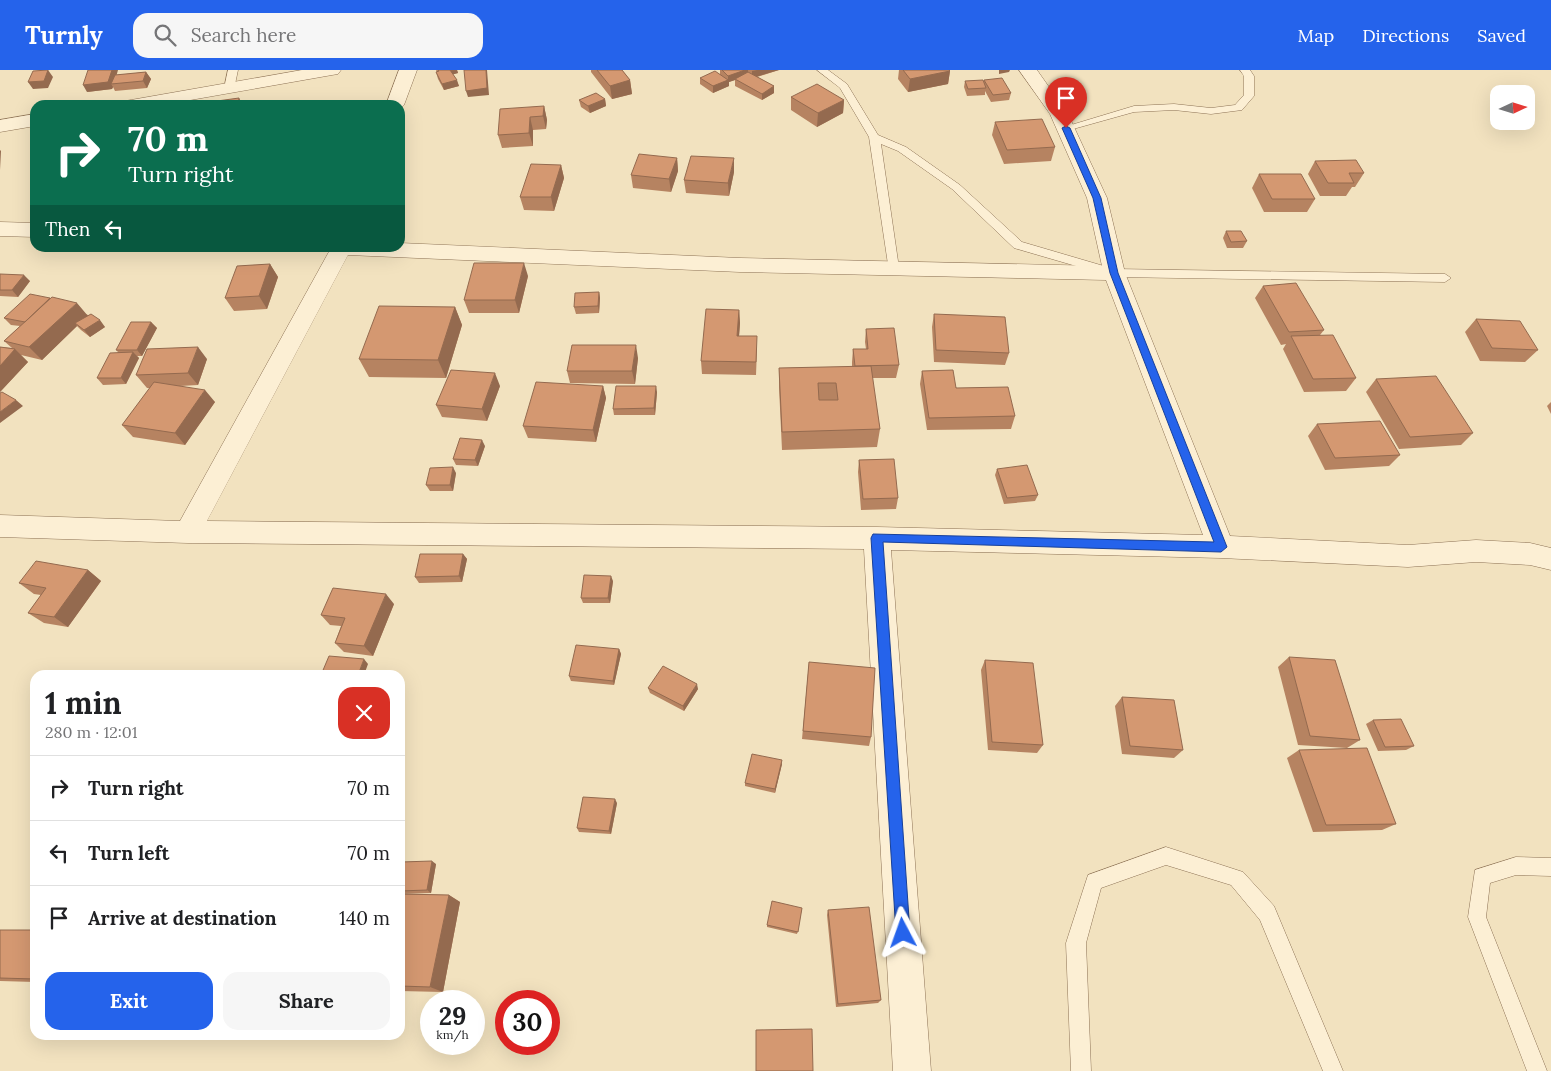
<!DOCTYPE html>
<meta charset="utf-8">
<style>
:root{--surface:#fff;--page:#f6f6f6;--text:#202124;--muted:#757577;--line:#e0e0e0;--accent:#2563eb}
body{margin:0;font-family:Lora,serif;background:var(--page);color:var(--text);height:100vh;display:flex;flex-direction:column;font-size:19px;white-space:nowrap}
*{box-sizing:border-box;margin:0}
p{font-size:16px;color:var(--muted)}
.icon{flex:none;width:28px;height:28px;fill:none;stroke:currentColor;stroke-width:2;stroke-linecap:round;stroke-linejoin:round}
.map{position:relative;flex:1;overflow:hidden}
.side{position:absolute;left:30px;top:600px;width:375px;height:370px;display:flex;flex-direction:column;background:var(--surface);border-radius:15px;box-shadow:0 5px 20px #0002}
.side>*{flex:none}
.banner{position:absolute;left:30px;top:30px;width:375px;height:152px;border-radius:15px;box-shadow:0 5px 20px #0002;background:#0b6e4f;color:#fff;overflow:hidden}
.needle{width:32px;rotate:86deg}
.tools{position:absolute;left:1490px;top:15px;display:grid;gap:10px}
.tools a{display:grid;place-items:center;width:45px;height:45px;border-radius:10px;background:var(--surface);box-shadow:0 5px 20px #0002;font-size:25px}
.speed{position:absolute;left:420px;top:920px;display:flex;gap:10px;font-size:25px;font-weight:700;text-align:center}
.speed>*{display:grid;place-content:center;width:65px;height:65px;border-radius:50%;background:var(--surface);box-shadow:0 5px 20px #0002;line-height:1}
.speed small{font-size:12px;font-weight:400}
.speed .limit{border:8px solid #d22;background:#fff;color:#111}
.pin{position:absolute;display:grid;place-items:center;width:42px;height:42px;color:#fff;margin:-51px -21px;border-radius:50% 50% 50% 0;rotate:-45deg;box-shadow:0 0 5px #0007}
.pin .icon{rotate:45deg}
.me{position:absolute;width:55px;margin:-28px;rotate:356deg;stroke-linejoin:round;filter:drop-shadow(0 0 4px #0008)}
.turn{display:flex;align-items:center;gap:18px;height:105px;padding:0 15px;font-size:22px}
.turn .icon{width:65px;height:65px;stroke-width:2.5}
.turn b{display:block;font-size:35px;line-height:42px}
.then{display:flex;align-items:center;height:48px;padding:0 15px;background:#0003;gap:10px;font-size:19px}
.round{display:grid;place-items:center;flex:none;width:52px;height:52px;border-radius:15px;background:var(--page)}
.headline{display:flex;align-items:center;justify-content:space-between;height:85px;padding:0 15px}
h1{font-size:30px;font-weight:700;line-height:38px}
.cta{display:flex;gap:10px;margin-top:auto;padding:10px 15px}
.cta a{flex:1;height:58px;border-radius:15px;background:var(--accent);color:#fff;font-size:20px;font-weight:700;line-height:58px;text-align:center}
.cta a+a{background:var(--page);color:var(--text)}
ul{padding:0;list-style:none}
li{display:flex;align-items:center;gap:15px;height:65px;padding:0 15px;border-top:1px solid var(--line)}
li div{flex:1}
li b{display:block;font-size:19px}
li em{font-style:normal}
header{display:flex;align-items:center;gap:30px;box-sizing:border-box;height:70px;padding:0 25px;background:var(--accent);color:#fff}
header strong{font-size:24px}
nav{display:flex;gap:28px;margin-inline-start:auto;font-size:18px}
.search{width:350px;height:45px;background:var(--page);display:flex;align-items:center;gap:12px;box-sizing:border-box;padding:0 18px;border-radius:15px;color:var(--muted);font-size:19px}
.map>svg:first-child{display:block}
</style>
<header>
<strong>Turnly</strong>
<div class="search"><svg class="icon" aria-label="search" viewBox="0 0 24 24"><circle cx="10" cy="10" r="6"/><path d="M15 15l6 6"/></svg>Search here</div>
<nav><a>Map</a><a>Directions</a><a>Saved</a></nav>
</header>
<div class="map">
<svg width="1551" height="1001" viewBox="0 0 1551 1001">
<rect width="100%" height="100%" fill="#f2e2bf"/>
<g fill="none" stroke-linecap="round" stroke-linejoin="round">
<g stroke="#8d7255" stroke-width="1">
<path id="service" d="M228,0H238L234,19L229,22L224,19Z
M817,0H828L847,14L878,65L906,77L960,115L1022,172L1114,199L1445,204L1451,208L1445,212L1114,207L1014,178L952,119L898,81L881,74L899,198L897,201H889L869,67L840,18Z
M1240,0H1250L1254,6V26L1242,40L1211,44L1174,40L1134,42L1066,61L1061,58L1134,36L1174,34L1211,38L1235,35L1244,25V6Z
M1166,777L1243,802L1274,836L1343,1001H1323L1260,850L1231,815L1166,795L1101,818L1086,873L1091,1001H1071L1066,873L1088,805Z
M1516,787L1551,788V806L1516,805L1490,813L1486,847L1547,1001H1527L1468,847L1475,800Z"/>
</g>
<g stroke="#8d7255" stroke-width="1">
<path id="minor" d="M302,0H341L338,4L332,5L162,35H122L125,31L131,30Z
M399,0H417L404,35L400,39V35H386Z
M1019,0H1037L1068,44L1107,128L1125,203L1230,466L1408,475L1476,470L1530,473L1551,478V500L1530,495L1476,492L1408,497L1221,488L891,480L931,1001H893L864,479L188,473L0,467V445L180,451L331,178H400V173L740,188L1102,196L1087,128L1050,44ZM348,185L740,202L1106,210L1203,465L877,457L207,451Z
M35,44V56L0,62V50Z
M0,152L35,153V167L0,166Z"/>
</g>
<use href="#service" fill="#fcefd4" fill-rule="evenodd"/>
<use href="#minor" fill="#fcefd4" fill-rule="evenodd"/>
</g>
<path fill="#b68361" d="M436,0H457L458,3L453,4L459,16L444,20L438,9L436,2H437Z
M591,0H622L630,10L632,24L612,29L591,2Z
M720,0H779L757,7L774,16V23L762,30L735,16V10L729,12V16L713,23L700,14V8L720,4Z
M899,0H949L950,1L948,14L908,22L898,9Z
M146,2L151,9L147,18L115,21L113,17L112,19L87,22L116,5Z
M984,10L1011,23L1009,30L991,32L985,21V25L967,26L964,17L965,11L984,12Z
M791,27L844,30L843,43L817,57L791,40Z
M605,29L606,36L590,43L581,37L579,30Z
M544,36L547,50L546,59L533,60V76L502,78L498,65Z
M995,52L1055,77L1051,91L1004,94L992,65Z
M677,88L678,101L671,122L633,118L631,105Z
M1315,91L1364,103L1355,117H1352L1346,126H1320L1308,104Z
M561,95L564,108L554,141L524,140L520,127Z
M734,102L729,126L686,123L684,110Z
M1259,104L1315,129L1307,142H1264L1252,118Z
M1226,161L1247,171L1243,178H1227L1223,168Z
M270,194L278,207L267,239L234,241L225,228Z
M0,204L30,211L18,227L0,226Z
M528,206L519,243H469L464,230Z
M1263,216L1324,260L1320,265L1356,308L1346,321L1304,322L1283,279L1286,274L1281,275L1255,228Z
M599,222L600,228L599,243L576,244L574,237Z
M50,228L88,245L105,257L90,267L81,260L77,256L42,290L21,285L28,292L0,322V277L12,278L4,271L20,256L11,255L4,248Z
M455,237L462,255L446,308L369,307L359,289Z
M739,240L740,253L739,266L757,279L756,305L702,304L701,291Z
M934,244L1009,283L1005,295L934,292L932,257Z
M1476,249L1538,280L1525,292L1480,291L1465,262Z
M151,252L157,258L142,286H137L139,288L126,314L103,315L97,308L118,282L116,280Z
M866,259L899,295L896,308H872L880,359L877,377L782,380L779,317V298L852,297V292L853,279H866L865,272Z
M638,288L635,314L570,313L567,301Z
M207,289L198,315L180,316L215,332L185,375L133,367L122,355L150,318H147L136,305Z
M922,301L1015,346L1011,359L927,360L920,314Z
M1376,309L1473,363L1461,375L1399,379L1366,322Z
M500,316L487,351L442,347L436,335Z
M603,316L606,328L596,372L528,368L523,356Z
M657,322L655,345H614L613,339Z
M1551,332V344L1547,336Z
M1317,354L1400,385L1389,396L1325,400L1308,366Z
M485,376L478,396L456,395L453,389Z
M859,390L898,428L896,439L861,440L858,402Z
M997,399L1038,425L1035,431L1004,434L995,405Z
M456,403L453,421H430L426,415Z
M463,484L467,489L462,512L419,513L415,507Z
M88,500L101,511L68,557L44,553L28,543L41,525L34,524L19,513Z
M613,511L610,533H583L581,528Z
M394,534L373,586L344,582L335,573L341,556L330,555L321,545Z
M619,579L621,584L614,615L571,611L569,606Z
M1289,587L1360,670L1347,678L1298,675L1278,597Z
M985,590L1043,675L1037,683L988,680L981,600Z
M809,592L871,667L869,676L802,669Z
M648,618L698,619L684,641L650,623Z
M1122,627L1183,680L1174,688L1122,684L1115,636Z
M1373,650L1414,676L1406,680L1378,681L1366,654Z
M1299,680L1396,754L1382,760L1313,762L1287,688Z
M782,694L775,723L745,716V713Z
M617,733L611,764L579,762L577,758Z
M436,794L431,823L400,824V797Z
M400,824L449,825L460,832L443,922L400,921Z
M802,838L797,864L767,857V855Z
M828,840L881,930L878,933L836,937L827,845Z
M0,860H35V912L0,911Z"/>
<path fill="#946a4f" d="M48,0L53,7L48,18L33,19L28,12Z
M112,0H118L114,14H111L113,17L112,19L87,22L83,15Z
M450,0H457L458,3L451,5Z
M486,0H487L489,25L468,27L466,21Z
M745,0H748V6L735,9V10L729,12V16L713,23V16L728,10V6Z
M757,0H779L752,8V1Z
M999,0H1010L1009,2L999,4Z
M950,1L948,14L908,22L910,9Z
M146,2L151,9L147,18L143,11Z
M457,10L459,16L444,20L442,14Z
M630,10L632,24L612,29L610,16Z
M774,16V23L762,30V24Z
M239,28L243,35H238Z
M605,29L606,36L590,43L588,36Z
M844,30L843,43L817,57L818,43Z
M544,36L547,50L546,59L543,46Z
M530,47L533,60V76L529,63Z
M0,80L1,81L0,100Z
M677,88L678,101L671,122L669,109Z
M734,88V102L729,126L728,113Z
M561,95L564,108L554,141L551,127Z
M524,193L528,206L519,243L515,230Z
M270,194L278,207L267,239L259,226Z
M24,205L30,211L18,227L12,220Z
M599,222L600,228L599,243L598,236Z
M77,233L88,246L75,253L77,256L42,290L29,277Z
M455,237L462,255L446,308L438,290Z
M739,240L740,253L738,279L737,266Z
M100,250L105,257L90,267L84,260Z
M151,252L157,258L142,286L137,280Z
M636,275L638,288L635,314L632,301Z
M198,277L207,289L198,315L188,303Z
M15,279L28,292L0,322V296Z
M133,282L139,288L126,314L121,308Z
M495,303L500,316L487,351L482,339Z
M603,316L606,328L596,372L593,360Z
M656,316L657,322L655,345L654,338Z
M205,320L215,332L185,375L175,363Z
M16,330L23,336L0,353V342Z
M482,370L485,376L478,396L475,390Z
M453,397L456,403L453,421L450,415Z
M463,484L467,489L462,512L459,506Z
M88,500L101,511L68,557L54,547Z
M611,506L613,511L610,533L608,528Z
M386,524L394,534L373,586L364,576Z
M619,579L621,584L614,615L613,611Z
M364,589L368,594L364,605H358Z
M697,614L698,619L684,641L683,636Z
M782,690V694L775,723V719Z
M615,729L617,733L611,764L609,761Z
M432,791L436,794L431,823L427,820Z
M449,825L460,832L443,922L430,917Z"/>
<path fill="#d49871" stroke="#946a4f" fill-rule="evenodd" d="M48,0L44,11L28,12L33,1Z
M88,0H112L108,12L83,15Z
M438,0H450L457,10L442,14L436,2L439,1Z
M464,0H486L487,18L466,21Z
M597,0H622L630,10L610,16Z
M722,0H745L728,6Z
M903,0H949L950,1L910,9Z
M715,1L728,10L713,16L700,8Z
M146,2L143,11L111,14L115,5Z
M748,2L774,16L762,24L735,9Z
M1002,8L1011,23L993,25L984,10Z
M983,10L986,18L968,19L965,11Z
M817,14L844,30L818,43L791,27Z
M596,23L605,29L588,36L579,30Z
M239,28L238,35H188Z
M544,36L543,46L530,47L529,63L498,65L500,39Z
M1042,49L1055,77L1007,80L995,52Z
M639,84L677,88L669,109L631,105Z
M691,86L734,88L728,113L684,110Z
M1356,90L1364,103H1349L1354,113H1328L1315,91Z
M531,94L561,95L551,127H520Z
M1259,104H1301L1315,129H1272Z
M1226,161H1241L1247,171L1231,172Z
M474,193H524L515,230H464Z
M270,194L259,226L225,228L237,196Z
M0,204L24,205L12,220H0Z
M1296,213L1324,260L1289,262L1263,216Z
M599,222L598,236L574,237L575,223Z
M30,224L50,228L25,252L4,248Z
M52,227L77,233L29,277L4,271Z
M379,236L455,237L438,290L359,289Z
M706,239L739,240L737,266H757L756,292L701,291Z
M91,244L100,250L84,260L75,253Z
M934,244L1005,247L1009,283L936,280Z
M1476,249L1520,251L1538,280L1492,278Z
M131,252H151L137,280H116Z
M894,258L899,295L855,296L853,279H868L866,259Z
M1333,265L1356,308L1313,309L1291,266Z
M572,275H636L632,301H567Z
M0,277L15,279L0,296Z
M198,277L188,303L136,305L147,279Z
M133,282L121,308H97L110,283Z
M871,296L880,359L782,362L779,298ZM818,313H836L838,330H819Z
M451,300L495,303L482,339L436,335Z
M953,300L956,318L1008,317L1015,346L929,348L922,301Z
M1436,306L1473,363L1410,367L1376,309Z
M154,312L205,320L175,363L122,355Z
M536,312L603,316L593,360L523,356Z
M616,316H656L654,338L613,339Z
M2,322L16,330L0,342V323Z
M1380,351L1400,385L1335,388L1317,354Z
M460,368L482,370L475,390L453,389Z
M894,389L898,428L863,429L859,390Z
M1027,395L1038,425L1007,428L997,399Z
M453,397L450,415H426L430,398Z
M420,484H463L459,506L415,507Z
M36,491L88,500L54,547L28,543L46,518L19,513Z
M584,505L611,506L608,528H581Z
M333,518L386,524L364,576L335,573L345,548L321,545Z
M576,575L619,579L613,611L569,606Z
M329,586L364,589L358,605H321Z
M1289,587L1335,590L1360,670L1310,666Z
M985,590L1033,593L1043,675L992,672Z
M809,592L875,598L871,667L803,661Z
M663,596L697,614L683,636L648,618Z
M1122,627L1174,630L1183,680L1130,676Z
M1401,649L1414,676L1385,677L1373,650Z
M1367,678L1396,754L1326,755L1299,680Z
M752,684L782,690L775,719L745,713Z
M583,727L615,729L609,761L577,758Z
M432,791L427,820L400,821V797L401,792Z
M400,824L449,825L430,917L400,916Z
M772,831L802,838L798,862L767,855Z
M869,837L881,930L838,934L828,840Z
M0,860H35V909L0,908Z
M812,959L813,1001H756V960Z"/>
<path fill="#2563eb" stroke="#184099" d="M1066,56L1070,58L1101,128L1118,203L1227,477L1221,482L883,472L910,863L908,868L903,870L898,868L896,863L871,468L873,464L1214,472L1110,203L1093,128L1062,58Z"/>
</svg>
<div class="tools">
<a><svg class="needle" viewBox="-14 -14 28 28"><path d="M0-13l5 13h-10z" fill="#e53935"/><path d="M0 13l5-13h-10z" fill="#757577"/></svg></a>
</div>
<div class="speed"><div>29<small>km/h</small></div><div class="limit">30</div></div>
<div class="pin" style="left:1066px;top:58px;background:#d93025"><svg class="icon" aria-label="arrive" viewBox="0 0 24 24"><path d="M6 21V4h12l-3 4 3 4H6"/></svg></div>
<svg class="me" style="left:903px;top:863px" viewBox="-20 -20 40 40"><path d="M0-17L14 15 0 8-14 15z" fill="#2563eb" stroke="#fff" stroke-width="4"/></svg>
<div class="banner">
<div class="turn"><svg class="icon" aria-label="right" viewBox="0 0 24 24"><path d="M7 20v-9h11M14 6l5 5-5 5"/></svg><div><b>70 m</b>Turn right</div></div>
<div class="then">Then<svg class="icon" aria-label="left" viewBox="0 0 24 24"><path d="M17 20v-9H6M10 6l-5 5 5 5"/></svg></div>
</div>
<section class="side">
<div class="headline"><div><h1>1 min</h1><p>280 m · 12:01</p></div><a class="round" style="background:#d93025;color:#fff"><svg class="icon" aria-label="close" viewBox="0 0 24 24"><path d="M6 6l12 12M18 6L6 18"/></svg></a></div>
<ul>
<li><svg class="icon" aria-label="right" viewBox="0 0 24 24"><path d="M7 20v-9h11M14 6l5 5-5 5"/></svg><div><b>Turn right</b></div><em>70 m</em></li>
<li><svg class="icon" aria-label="left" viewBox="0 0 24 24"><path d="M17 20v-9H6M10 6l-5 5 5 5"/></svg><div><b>Turn left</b></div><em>70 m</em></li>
<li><svg class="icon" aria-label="arrive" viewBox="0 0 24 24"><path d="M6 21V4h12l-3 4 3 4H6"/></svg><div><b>Arrive at destination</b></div><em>140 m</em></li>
</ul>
<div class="cta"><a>Exit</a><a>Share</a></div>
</section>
</div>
